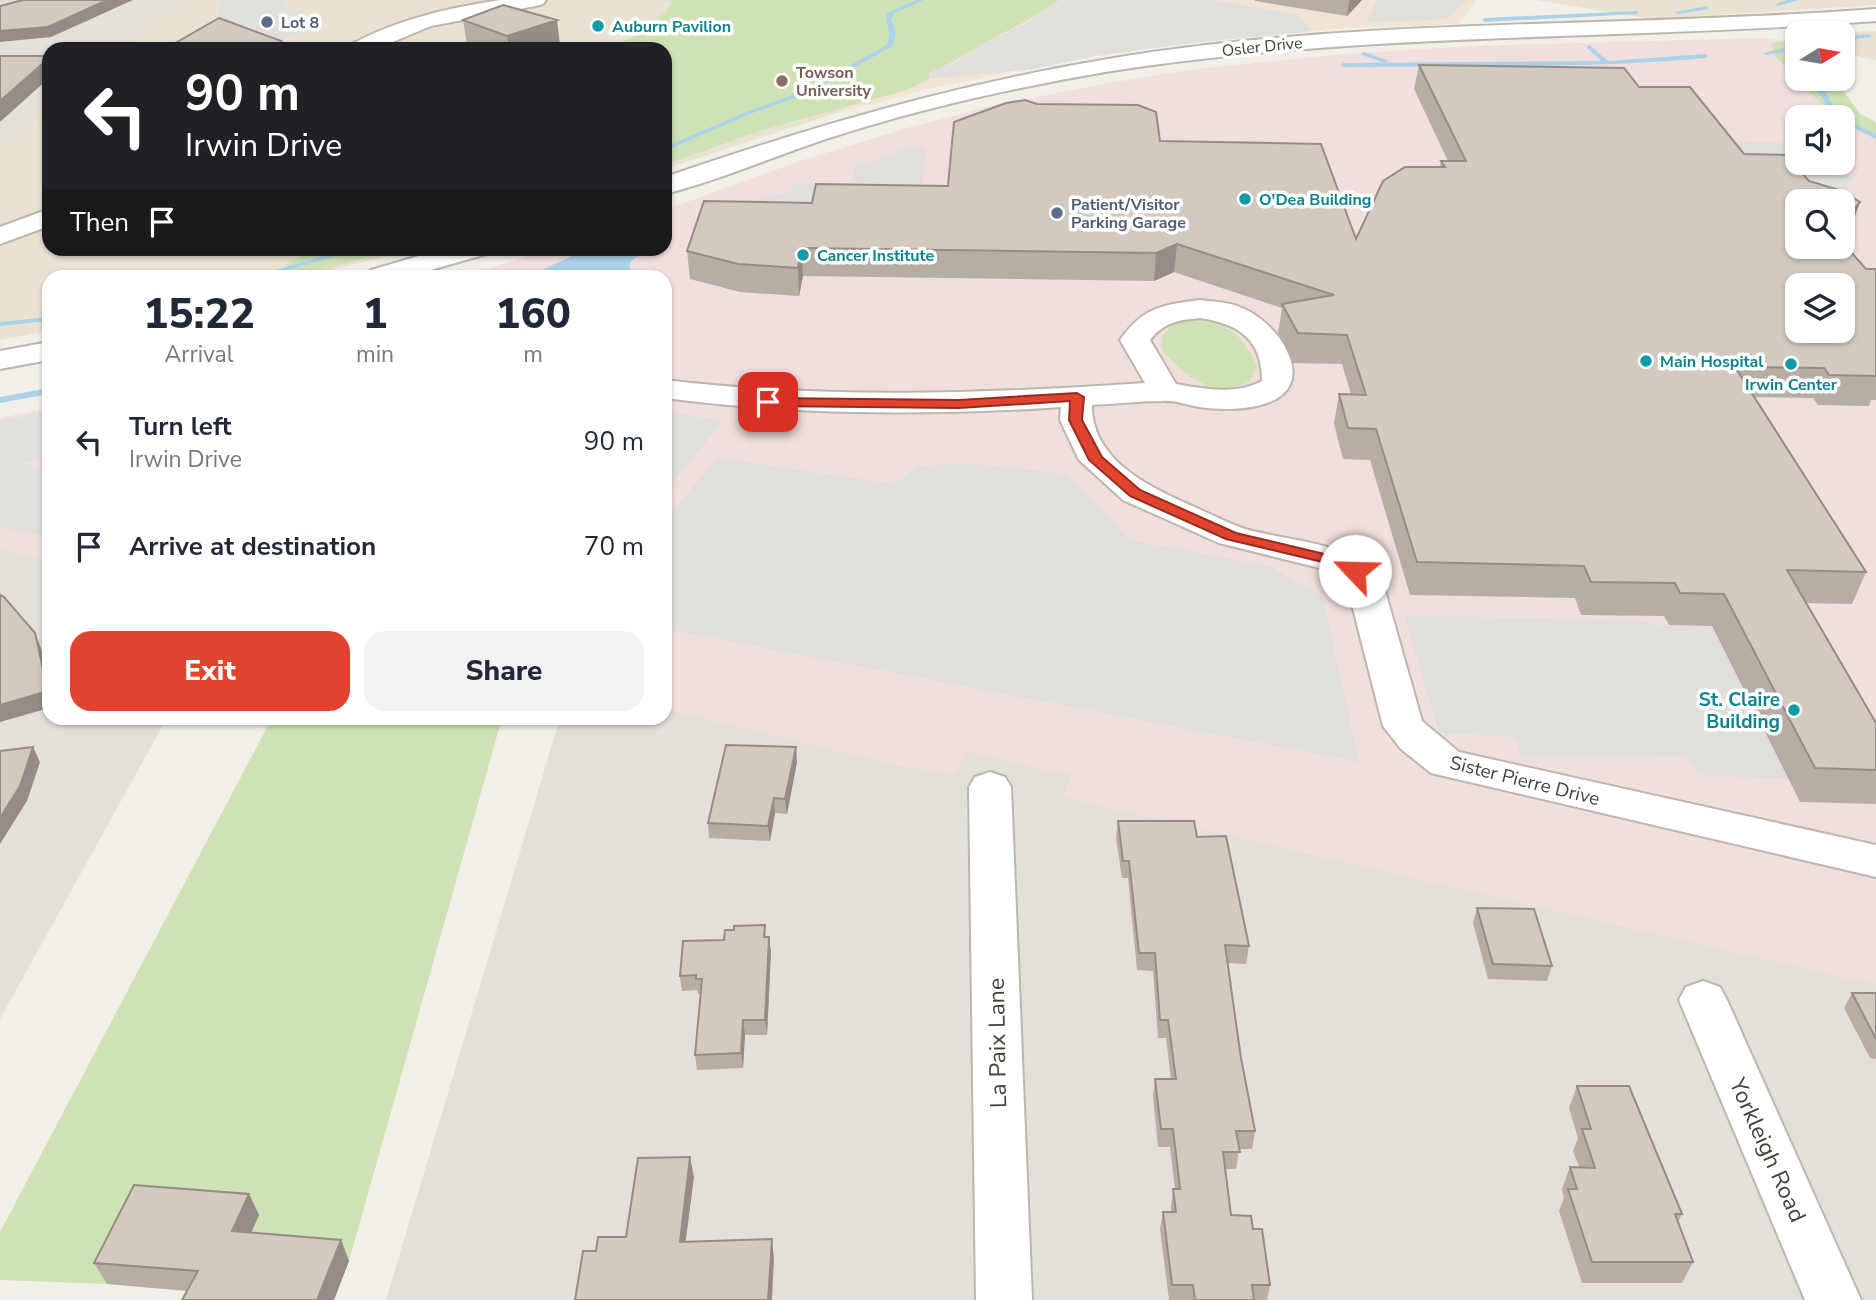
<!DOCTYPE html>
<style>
:root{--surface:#fff;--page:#f2f2f3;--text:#1f2937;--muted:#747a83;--accent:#e2432f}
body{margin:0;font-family:"Nunito Sans",sans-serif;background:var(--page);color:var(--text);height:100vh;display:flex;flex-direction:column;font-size:26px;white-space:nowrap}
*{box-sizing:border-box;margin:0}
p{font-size:23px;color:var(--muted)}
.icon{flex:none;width:38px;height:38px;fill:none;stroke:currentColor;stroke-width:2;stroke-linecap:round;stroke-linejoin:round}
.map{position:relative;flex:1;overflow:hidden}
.sheet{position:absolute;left:42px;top:270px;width:630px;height:455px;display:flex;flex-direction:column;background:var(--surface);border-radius:21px;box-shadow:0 2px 5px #0004}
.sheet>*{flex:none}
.guide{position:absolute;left:42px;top:42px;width:630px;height:214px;border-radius:21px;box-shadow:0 2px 5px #0004;background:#202124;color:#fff;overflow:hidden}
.needle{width:46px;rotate:79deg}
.fabs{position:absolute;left:1785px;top:21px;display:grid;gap:14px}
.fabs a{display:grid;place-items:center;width:70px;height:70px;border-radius:14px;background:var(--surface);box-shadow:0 2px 5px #0004;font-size:35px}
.pin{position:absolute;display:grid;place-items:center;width:60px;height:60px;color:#fff;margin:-30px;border-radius:14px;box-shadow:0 4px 10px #0006}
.me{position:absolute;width:77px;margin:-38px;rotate:294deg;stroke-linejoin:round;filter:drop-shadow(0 0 5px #0008)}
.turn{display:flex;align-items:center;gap:24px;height:147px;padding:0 28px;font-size:32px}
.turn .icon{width:91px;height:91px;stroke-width:2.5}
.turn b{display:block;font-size:49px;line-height:60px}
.then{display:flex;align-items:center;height:66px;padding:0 28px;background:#0003;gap:14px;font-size:26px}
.eta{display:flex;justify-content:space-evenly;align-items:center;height:119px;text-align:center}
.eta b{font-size:42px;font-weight:800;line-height:49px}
.primary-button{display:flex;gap:14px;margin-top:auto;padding:14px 28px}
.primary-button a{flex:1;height:80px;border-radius:21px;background:var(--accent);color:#fff;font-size:28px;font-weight:800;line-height:80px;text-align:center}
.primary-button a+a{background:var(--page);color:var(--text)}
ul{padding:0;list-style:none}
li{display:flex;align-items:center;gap:21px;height:105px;padding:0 28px}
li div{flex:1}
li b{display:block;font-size:26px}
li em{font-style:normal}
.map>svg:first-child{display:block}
</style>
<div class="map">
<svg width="1876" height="1300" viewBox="0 0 1876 1300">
<rect width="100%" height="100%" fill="#f2eee8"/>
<path fill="#e5e0d7" d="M0,0H191L131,49H49V113L0,151Z
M0,548L49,560V718H167L0,1019Z
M665,708L883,762L953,775L967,751L1072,775L1064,797L1876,984V1300H386L560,718H665Z"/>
<path fill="#f1e4d5" d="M1054,0H1477L1458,24L1331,29L1155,47L1042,65L927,89L811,120Z"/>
<path fill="#e9e2d3" d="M184,0H1053L1019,24L833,114L665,169V49H123Z
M1537,0H1876V5L1650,19Z
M1876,31V60L1843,53V33H1836Z
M49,108V248L415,249L308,276H49V331L0,340V148Z"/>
<path fill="#f1dfdd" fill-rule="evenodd" d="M1764,38L1783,41L1797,58V79L1876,131V984L1064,797L1072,775L967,751L953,775L883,762L665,708V276H464L551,249L665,248V210L797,162L907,128L992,106L1103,84L1195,69L1344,54L1473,46ZM1797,117H1843V163H1797ZM1797,201H1843V247H1797ZM1797,285H1843V331H1797Z
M49,408V560L0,548V418Z"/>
<path fill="#cfe2b5" d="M664,0H1060C1033,19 1006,31 978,47C961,57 947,66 929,73V79L907,90L759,131L665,165V49H597C606,46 617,46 625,41C640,34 666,17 672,1Z
M1797,40V79H1835L1860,114L1876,122V139L1843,123V117H1834L1775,56L1771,43Z
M312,249V248L397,249L317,271L294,273L286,265Z
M1205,318C1237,332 1241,334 1257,366L1249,382C1212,399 1184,377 1161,348L1163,335L1178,319Z
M272,718H502L349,1261L107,1284L0,1280V1232Z"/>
<path fill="#e1dfdc" d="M219,0H283L285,5L320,27L273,44L234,30L218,16Z
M1060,0H1212L1298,15L1313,31L1200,42L1096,56L1034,69L929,79V73L956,62L978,47L1030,21Z
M1377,0H1467L1447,19L1366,23Z
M1683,140L1791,143L1797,146V163H1826L1855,179L1838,192L1827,189L1806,176L1811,169L1630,164Z
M905,148L926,149L921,202L896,209L740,203L791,191L792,184L850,185L857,161H875Z
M49,411V458L21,463L49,470V537L0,527V421Z
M665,411L723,421L665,492Z
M717,458L895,484L917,466L970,463L1068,474L1130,540L1269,566L1323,597L1359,762L665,629V520Z
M1404,615L1642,621L1658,625L1712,627L1788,779L1698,775L1686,756L1522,757L1515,737L1439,733Z"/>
<path fill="#abd2e8" d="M589,248L647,249L630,262L631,276H529Z"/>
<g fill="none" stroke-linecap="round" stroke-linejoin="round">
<path fill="#abd2e8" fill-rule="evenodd" d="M916,0H924L893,14L891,20C897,30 897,37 891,47L808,93L750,114L665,151V147L746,112L804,91L887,45C893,30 884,25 887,13Z
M1788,0H1799L1778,6L1775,4Z
M1706,6L1709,8L1708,9L1678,14L1675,12Z
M1636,11L1638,12V14L1485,22L1482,20L1485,18Z
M1869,34L1872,36L1871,37L1843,41V37Z
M1589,45L1608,61L1705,54L1708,56L1705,58C1584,69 1464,66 1343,67L1340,65L1343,63L1601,61L1587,48V46Z
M1797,46V50L1766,55L1763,53Z
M1364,52L1387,60L1388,61L1385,63L1362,55V53Z
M1809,79H1815L1818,82L1842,117H1836L1833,114Z
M1843,118L1876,134V139L1843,122Z
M350,248H363L267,276H256Z
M49,317V321L0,326V322Z
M49,388V394L0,403V397Z"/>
<g stroke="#bcb6ab" stroke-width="4">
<path id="minor" d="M500,0H546L543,4L536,6L431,26L376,49H349L352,44C399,19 448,8 500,0Z
M1876,9V21C1619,41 1360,31 1105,72C1012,88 919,109 829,138C774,156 721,180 665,194V177C840,117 1013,68 1198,46C1423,19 1650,26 1876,9Z
M49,209V226L0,244V227Z
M446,248H490L487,254L409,276H367L371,270Z
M1200,300C1214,302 1230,302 1242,308C1280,323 1322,387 1264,404C1246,410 1218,410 1199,407C1187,405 1175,400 1162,401C1139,401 1116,404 1092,405C1091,463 1156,490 1201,510C1215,516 1230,524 1245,529C1286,541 1356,542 1382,580L1422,721L1459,752L1876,845V877L1431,773L1401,749L1383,726L1347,585L1324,569L1219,543L1123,500L1079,460L1060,420L1061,407C928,416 797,415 665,398V380C825,399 984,394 1145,383L1120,340C1143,307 1162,305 1200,300ZM1200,318C1239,324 1262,339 1262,381C1237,395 1203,389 1176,384L1150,340C1164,322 1179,320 1200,318Z
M49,342V360L0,369V351Z
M990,772L1005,777L1011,787L1032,1300H976L969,787L975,777Z
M1703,981L1720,987L1727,1000L1861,1300H1805L1679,1000L1686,987Z"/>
</g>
<use href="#minor" fill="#fff" fill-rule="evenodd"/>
</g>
<path fill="#b5aea4" d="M1255,0H1362L1347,16L1255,1Z
M463,20L560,45L548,49H478L467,45Z
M1419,65L1639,87L1744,154L1850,230L1797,201L1866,269H1876V400H1871L1869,406L1818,405L1813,398L1754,397L1866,572L1852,604L1806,603L1876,723V804L1800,802L1712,626L1669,625L1664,616L1581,615L1575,598L1410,595L1370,460L1343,459L1334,424L1339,394H1351L1342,364L1293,363L1278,333L1282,308L1174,272L1154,281L803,276L799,296L740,292L690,279L687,251L812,203L948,186L1160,141L1356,239L1440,167L1441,161H1448L1414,89Z
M797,762L787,814L775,813L770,841L709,838L708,823Z
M1118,821L1197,837L1249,946L1246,964L1228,963L1241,1058L1255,1131L1252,1149H1239L1236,1169H1226L1231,1215L1253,1229L1270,1285L1267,1300H1169L1160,1229L1163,1212H1171V1207L1173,1189H1175L1170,1147H1158L1153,1096L1155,1079H1171L1166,1038H1158L1153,971L1137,970L1128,878H1122L1116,838Z
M1477,908L1552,966L1547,981L1488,979L1473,923Z
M765,925L766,937H769L771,952L767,1035H745L743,1068L697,1070L695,1055L701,994H698L697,990L682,991L680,976L724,940L734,930Z
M1852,993H1876V1059L1870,1058L1844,1008Z
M1577,1086L1682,1214L1678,1222L1693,1262L1682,1283H1582L1559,1211L1564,1198L1562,1189L1570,1167H1579L1573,1151L1578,1138L1569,1108Z
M249,1194L259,1215L251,1233L341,1240L349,1261L334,1300H182L187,1291L107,1284L94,1263Z"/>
<path fill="#938d86" d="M107,0H133L51,37L0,42V31Z
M1350,0H1362L1347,16L1349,1Z
M557,20L560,45L548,49H509L507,36Z
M281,41L283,49H266Z
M49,58V78L0,122V101Z
M1860,202L1850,230L1843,239V224Z
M1177,244L1174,272L1154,281L1156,253Z
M801,248L803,276L799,296L798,268Z
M35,633L41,648L49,681V708L0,722V705Z
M33,747L40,762L27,801L0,844V818Z
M796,747L797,762L787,814L785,799Z
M774,798L775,813L770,841L768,826Z
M769,937L771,952L767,1035L765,1020Z
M743,1020L745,1035L743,1068L741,1053Z
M690,1157L694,1177L683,1262L680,1242Z
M249,1194L259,1215L242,1253L232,1231Z
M772,1239L774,1259L772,1300H768Z
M341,1240L349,1261L334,1300H317Z"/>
<path fill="#d2cabf" stroke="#938d86" stroke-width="2" fill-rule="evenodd" d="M23,0H107L48,27L0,31V6Z
M503,5L557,20L507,36L463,20Z
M219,18L281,41L266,49H165Z
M0,56H49V58L0,101Z
M1419,65L1624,68L1639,87H1690L1744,154L1786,155L1809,181L1842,191L1860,202L1843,224V201H1797V247H1843V243L1866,269H1876V376L1829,375L1824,368L1735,367L1866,572L1787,570L1876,723V770L1815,768L1724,594L1680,593L1675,583L1591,582L1584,566L1417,562L1376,429L1348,428L1339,394L1366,395L1347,335L1298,333L1282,304L1334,295L1177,244L1156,253L801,248L798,268L738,264L687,251L704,201L812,203L816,184L948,186L954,122L1006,103L1025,100L1037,104L1138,105L1156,112L1160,141L1321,144L1356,239L1383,181L1405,167H1445L1441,161H1466ZM1797,285H1843V331H1797Z
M0,595L4,597L35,633L48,691L0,705Z
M726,745L796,747L785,799L774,798L768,826L708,823Z
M33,747L20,786L0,818V751Z
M1118,821H1194L1197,837L1226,836L1249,946L1225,945L1241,1058L1255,1131H1236L1240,1152H1223L1231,1215L1251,1216L1253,1229H1262L1270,1285H1252L1254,1300H1195L1193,1285H1172L1163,1212H1176L1173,1189H1180L1173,1129H1161L1155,1079H1176L1168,1020H1160L1155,953H1139L1129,861H1123Z
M1477,908L1534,909L1552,966L1493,964Z
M765,925L764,937H769L765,1020H743L741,1053L695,1055L702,979H696V975L680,976L683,941L724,940L725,930H734V926Z
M1852,993H1876V1039Z
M1577,1086H1629L1682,1214H1675L1693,1262H1592L1568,1189H1577L1570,1167L1595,1168L1582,1129H1591Z
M690,1157L680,1242L772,1239L768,1300H575L583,1251H596L598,1237H626L638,1158Z
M134,1185L249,1194L232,1231L341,1240L317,1300H182L198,1271L94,1263Z"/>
<path fill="#e2432f" stroke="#932c1f" stroke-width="2" d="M1077,393L1084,397L1082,420L1102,457L1140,490L1236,533L1341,558L1362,571L1355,576L1331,564L1226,539L1130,496L1089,460L1069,420L1070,401L959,408L768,406L762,402L768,398L959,400Z"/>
<g fill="#5c6f8a" stroke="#fff" stroke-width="2.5">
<circle cx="267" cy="22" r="7"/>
<circle cx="1057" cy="213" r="7"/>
</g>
<g fill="#0f9aa8" stroke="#fff" stroke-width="2.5">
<circle cx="598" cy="26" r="7"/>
<circle cx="1245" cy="199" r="7"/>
<circle cx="803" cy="255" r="7"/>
<circle cx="1646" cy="361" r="7"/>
<circle cx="1791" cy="364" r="7"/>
<circle cx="1794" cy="710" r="7"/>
</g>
<circle fill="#8d6e63" stroke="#fff" stroke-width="2.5" cx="782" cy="81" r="7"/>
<g text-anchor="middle" stroke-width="7" stroke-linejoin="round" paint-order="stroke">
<g font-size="16" font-weight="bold" fill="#4e5e75" stroke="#fff" text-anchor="start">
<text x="281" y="28">Lot 8</text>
<text x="1071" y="210">Patient/Visitor<tspan x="1071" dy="18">Parking Garage</tspan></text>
</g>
<g font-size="16" font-weight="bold" fill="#0d838f" stroke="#fff" text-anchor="start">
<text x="612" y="32">Auburn Pavilion</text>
<text x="1259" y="205">O'Dea Building</text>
<text x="817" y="261">Cancer Institute</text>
<text x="1660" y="367">Main Hospital</text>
<text x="1791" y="390" text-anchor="middle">Irwin Center</text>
</g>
<g font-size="16" fill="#443f37" stroke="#fff">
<text transform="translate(1262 46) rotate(-6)" y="6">Osler Drive</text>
</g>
<g font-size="16" font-weight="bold" fill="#785e54" stroke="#fff" text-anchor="start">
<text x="796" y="78">Towson<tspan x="796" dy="18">University</tspan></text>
</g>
<g font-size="19" font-weight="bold" fill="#0d838f" stroke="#fff" text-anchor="end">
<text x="1780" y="706">St. Claire<tspan x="1780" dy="22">Building</tspan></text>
</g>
<g font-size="19" fill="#443f37" stroke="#fff">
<text transform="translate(1525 780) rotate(14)" y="7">Sister Pierre Drive</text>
</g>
<g font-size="23" fill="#443f37" stroke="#fff">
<text transform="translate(997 1043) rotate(-91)" y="8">La Paix Lane</text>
<text transform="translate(1768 1150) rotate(66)" y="8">Yorkleigh Road</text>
</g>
</g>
</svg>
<div class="fabs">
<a><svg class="needle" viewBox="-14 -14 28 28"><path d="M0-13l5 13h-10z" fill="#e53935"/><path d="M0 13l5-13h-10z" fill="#747a83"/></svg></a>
<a><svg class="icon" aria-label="sound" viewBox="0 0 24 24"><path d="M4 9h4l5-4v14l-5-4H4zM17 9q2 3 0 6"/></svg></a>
<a><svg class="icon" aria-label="search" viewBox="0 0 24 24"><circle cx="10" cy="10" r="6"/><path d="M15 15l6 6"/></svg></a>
<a><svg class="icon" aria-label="layers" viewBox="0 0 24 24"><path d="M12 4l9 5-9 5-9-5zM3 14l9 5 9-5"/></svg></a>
</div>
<div class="pin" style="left:768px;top:402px;background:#d93025"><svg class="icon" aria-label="arrive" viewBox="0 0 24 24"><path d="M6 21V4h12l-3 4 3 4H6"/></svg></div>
<svg class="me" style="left:1355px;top:571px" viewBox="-20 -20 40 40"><circle r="19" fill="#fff"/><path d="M0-13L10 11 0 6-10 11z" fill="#e2432f"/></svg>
<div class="guide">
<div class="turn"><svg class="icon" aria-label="left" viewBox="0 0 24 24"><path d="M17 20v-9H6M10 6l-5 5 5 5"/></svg><div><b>90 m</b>Irwin Drive</div></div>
<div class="then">Then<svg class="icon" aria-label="arrive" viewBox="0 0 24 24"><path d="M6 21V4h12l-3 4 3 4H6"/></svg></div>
</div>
<section class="sheet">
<div class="eta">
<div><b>15:22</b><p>Arrival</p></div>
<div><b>1</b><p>min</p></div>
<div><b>160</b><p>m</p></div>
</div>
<ul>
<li><svg class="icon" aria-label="left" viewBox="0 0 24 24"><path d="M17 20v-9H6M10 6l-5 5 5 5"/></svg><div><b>Turn left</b><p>Irwin Drive</p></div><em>90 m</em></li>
<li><svg class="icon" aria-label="arrive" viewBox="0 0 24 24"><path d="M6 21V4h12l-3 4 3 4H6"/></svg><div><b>Arrive at destination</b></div><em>70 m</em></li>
</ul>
<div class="primary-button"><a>Exit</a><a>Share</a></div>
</section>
</div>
